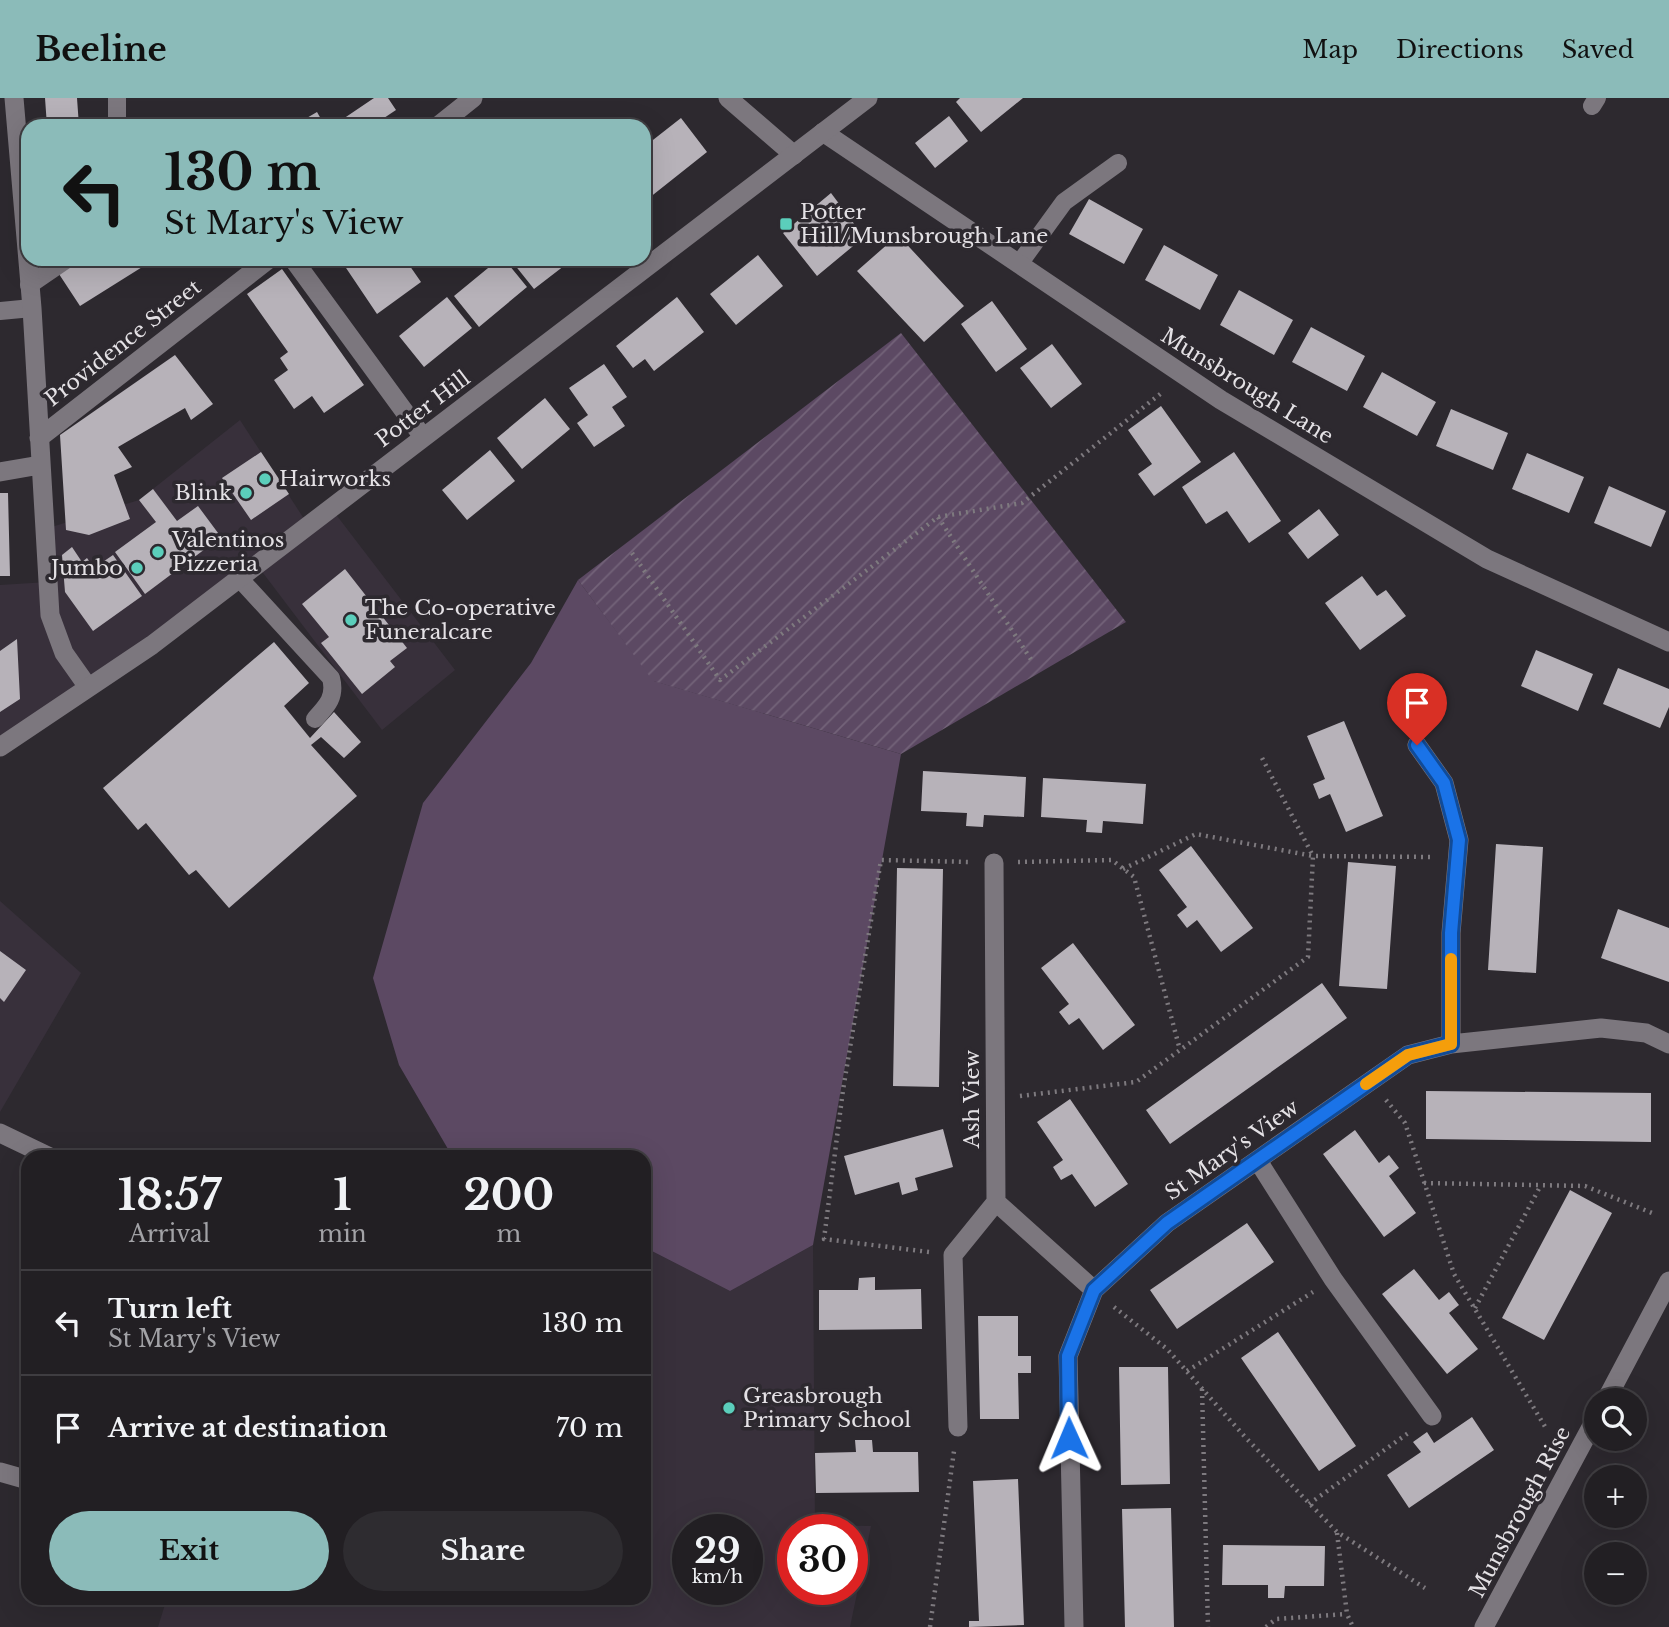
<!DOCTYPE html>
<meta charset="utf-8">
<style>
:root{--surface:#221f23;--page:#2e2c30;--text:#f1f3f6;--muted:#a2a2a6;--line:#3f3d41;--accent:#8bbbb9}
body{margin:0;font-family:"Libre Baskerville",serif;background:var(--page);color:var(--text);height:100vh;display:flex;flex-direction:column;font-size:26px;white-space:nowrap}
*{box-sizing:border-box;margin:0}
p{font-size:23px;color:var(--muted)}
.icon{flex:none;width:38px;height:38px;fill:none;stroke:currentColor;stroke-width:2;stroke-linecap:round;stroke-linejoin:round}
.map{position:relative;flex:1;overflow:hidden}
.details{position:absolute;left:21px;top:1052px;width:630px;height:455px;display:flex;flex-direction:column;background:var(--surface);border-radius:21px;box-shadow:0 7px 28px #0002,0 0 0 2px var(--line)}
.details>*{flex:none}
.banner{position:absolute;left:21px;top:21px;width:630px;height:147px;border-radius:21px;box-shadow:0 7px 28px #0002,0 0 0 2px var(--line);background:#8bbbb9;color:#111;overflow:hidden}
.controls{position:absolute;left:1584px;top:1290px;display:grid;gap:14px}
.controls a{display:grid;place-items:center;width:63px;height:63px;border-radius:50%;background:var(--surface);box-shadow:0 7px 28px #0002,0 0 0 2px var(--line);font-size:35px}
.speed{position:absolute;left:672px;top:1416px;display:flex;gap:14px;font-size:35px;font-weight:700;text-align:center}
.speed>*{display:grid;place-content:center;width:91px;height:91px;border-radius:50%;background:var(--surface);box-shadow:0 7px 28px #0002,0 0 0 2px var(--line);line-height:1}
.speed small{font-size:18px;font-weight:400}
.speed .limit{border:10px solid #d22;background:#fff;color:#111}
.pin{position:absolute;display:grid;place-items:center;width:60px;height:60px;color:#fff;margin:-72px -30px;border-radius:50% 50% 50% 0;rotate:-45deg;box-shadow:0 0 7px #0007}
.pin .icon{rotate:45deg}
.me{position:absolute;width:77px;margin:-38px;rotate:359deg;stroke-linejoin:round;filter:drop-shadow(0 0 5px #0008)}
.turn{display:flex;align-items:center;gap:24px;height:147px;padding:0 28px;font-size:32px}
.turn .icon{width:91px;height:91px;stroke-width:2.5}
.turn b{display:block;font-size:49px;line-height:60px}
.eta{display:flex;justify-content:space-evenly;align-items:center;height:119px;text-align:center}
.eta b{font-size:42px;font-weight:800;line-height:49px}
.primary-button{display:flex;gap:14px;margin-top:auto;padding:14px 28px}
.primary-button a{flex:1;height:80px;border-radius:42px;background:var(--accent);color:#111;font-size:28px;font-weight:800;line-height:80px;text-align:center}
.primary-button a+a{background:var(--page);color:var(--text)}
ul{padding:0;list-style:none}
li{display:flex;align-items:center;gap:21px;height:105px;padding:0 28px;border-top:2px solid var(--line)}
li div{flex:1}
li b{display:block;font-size:26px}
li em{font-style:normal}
header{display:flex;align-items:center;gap:42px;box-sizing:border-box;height:98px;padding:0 35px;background:var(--accent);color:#111}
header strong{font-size:33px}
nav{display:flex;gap:38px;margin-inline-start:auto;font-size:24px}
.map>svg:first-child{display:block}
</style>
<header>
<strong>Beeline</strong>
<nav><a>Map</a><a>Directions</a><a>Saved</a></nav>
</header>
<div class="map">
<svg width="1669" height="1529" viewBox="0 0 1669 1529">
<defs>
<pattern id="garden-furrows" width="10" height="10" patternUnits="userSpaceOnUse" patternTransform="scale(1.75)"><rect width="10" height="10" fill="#5c4963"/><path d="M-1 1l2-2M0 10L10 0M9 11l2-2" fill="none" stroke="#736379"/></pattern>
</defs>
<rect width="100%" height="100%" fill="#2d292f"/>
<path fill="#38303b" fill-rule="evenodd" d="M240,322L308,427L331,410L455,572L382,632L257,467L0,649V487L48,484L45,431L139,402Z
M0,803L81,875L0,1014Z
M813,1147L815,1427L871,1428L850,1529H158L167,1500H644V1149L730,1193ZM688,1432H747V1491H688ZM793,1432H852V1491H793Z"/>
<path fill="#5c4963" d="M578,482L654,583L901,656L813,1147L730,1193L644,1149V1059H463L448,1051L399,967L373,880L423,705L531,565Z"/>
<path fill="url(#garden-furrows)" d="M901,235L1126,524L901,656L653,583L578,482Z"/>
<path fill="#b7b2b9" d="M45,0H77L79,28H47Z
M374,0H388L396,12L372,28H339L337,25Z
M960,0H1023L981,34L956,4Z
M317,14L325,28H293Z
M949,18L968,43L935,70L915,45Z
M681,20L707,54L644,104V49Z
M831,95L864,139L817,178L783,135Z
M1089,101L1143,131L1124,166L1069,136Z
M898,137L964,208L924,244L857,173Z
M1164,147L1218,177L1200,212L1145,182Z
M758,157L783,188L736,227L710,196Z
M75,161H155L80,208L57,173Z
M340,161H405L421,184L377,216Z
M499,161H504L527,189L479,229L454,198Z
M510,161H573L534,191Z
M282,171L364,287L324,315L312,298L294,311L274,282L288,272L280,260L288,254L247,196Z
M1239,192L1293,222L1274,257L1220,227Z
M447,199L472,230L424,269L399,238Z
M677,199L704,234L654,273L645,261L633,270L616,248Z
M992,203L1027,251L996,274L961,226Z
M1311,229L1365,258L1347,293L1292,264Z
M1052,246L1082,286L1051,310L1020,270Z
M175,257L213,306L191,322L185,310L118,349L132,369L114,377L130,421L89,437L66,432L60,337Z
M604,266L627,299L612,309L625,328L594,349L577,325L588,317L569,290Z
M1382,274L1436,304L1417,338L1363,309Z
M545,300L570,331L522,371L497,340Z
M1161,308L1201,364L1154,398L1138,376L1152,366L1128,332Z
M1451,311L1508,335L1493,372L1436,348Z
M490,352L515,383L467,422L442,392Z
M261,354L289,396L251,422L222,380Z
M1234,354L1281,423L1249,445L1227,413L1206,426L1182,389Z
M1527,355L1584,379L1569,415L1512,391Z
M1609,388L1666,413L1651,449L1594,425Z
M153,391L177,423L198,408L221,439L145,496L115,454L156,424L139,402Z
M0,395H8L10,478H0Z
M1319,411L1339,437L1308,461L1288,435Z
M72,449L82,464L87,460L94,470L113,457L142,498L93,533L65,494L62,457Z
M345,471L407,550L390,563L395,569L362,596L321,545L329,539L302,506Z
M1362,478L1377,498L1386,492L1406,518L1360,552L1325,505Z
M17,541L20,601L0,614V553Z
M274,544L309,585L284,608L310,640L334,614L361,644L344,660L321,639L311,647L357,698L229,810L196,772L189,777L146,725L138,732L103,690Z
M1536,552L1593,576L1578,613L1521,588Z
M1618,570L1669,591V609L1660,630L1603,606Z
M1344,623L1383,718L1346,734L1330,696L1319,701L1313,686L1325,681L1307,638Z
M923,673L1026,679L1024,719L984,717L983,729L966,728L967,715L921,713Z
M1043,680L1146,686L1143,726L1103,723L1102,735L1086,734L1087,722L1041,719Z
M1496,746L1543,749L1536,875L1488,872Z
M1191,748L1253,830L1221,854L1197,822L1187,830L1177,817L1187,809L1159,772Z
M1348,764L1396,768L1387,891L1339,888Z
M897,770L943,771L939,989L893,988Z
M1618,811L1669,830V884L1601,860Z
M1073,845L1135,927L1103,952L1079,920L1069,927L1059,914L1069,906L1041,870Z
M0,853L26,872L4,904L0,900Z
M1322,885L1347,920L1170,1046L1146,1012Z
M1426,993L1651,995V1044L1426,1041Z
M1070,1001L1128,1086L1095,1109L1072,1076L1061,1082L1053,1069L1063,1062L1037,1024Z
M943,1031L953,1069L915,1080L918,1092L902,1097L899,1084L855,1097L844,1058Z
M1355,1032L1379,1065L1389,1057L1399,1070L1389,1078L1416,1115L1384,1139L1323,1056Z
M1570,1092L1612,1115L1544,1242L1502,1220Z
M1247,1125L1274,1164L1177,1231L1150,1192Z
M1414,1171L1439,1202L1449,1194L1459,1207L1449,1215L1478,1251L1447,1276L1382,1196Z
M875,1179V1192L921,1191L922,1231L819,1232V1192H858L859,1180Z
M978,1218H1018V1258H1031V1275H1018L1019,1321H980Z
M1278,1234L1356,1348L1319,1373L1241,1260Z
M1119,1269H1168L1170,1386L1121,1387Z
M1472,1319L1494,1352L1409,1410L1387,1377L1421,1354L1413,1344L1427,1334L1434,1345Z
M855,1342H872L873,1354H918L919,1394L816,1395L815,1355L856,1354Z
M1018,1381L1024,1527L969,1529V1523H979L973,1383Z
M1171,1410L1174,1529H1125L1122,1411Z
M1223,1447L1325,1448L1324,1488H1285L1284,1500H1268V1487H1222Z"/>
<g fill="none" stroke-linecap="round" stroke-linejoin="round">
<path stroke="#7e7a7f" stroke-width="4.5" stroke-dasharray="2 5" stroke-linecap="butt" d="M938,419L1032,563
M632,455L720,582L938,419L1022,405L1164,293
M1018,764L1112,762L1134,779L1180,952
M1123,771L1196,736L1313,758L1434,759
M1020,998L1136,984L1308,859L1313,758L1261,658
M1386,1002L1405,1025L1454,1176L1547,1332
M1424,1085L1585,1088L1652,1115
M929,1154L824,1141L843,992L881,762L971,764
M1114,1209L1167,1251L1245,1339L1337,1434L1425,1490
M1475,1210L1541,1087
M1187,1273L1313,1194
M1202,1291L1208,1529
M1309,1406L1411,1333
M1337,1435L1347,1516L1353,1529
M930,1529L954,1353
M1266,1529L1276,1521L1347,1516"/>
<path stroke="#7c777e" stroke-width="18" d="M117,0V28
M1592,8L1597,0
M1019,166L1064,104L1118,65
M29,187L67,161
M0,213L32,210
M239,480L331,580C336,599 327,608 315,621"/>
<path stroke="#7c777e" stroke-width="19" d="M14,0L32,210L50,517L64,555L88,589
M728,0L794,57
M438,28L473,0
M823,34L1221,302L1487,461L1669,544
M293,161L423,339
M39,340L269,161
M0,374L40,367
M1417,647L1444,685L1459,742L1451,835V946
M994,765L996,1104L1094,1192
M0,1035L50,1059
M1258,1063L1333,1181L1432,1318
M958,1329L953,1157L996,1104
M0,1374L28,1382
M1074,1529L1068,1258L1094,1192L1167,1125L1408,957L1451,946L1601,930L1646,935L1669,946"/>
<path stroke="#7c777e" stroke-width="19" d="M1606,1302L1669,1183
M1484,1529L1596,1320"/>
<path stroke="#7c777e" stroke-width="19" d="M0,649L152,547L868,0"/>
</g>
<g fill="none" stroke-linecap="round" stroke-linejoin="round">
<g stroke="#114b97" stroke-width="18">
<path id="route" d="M1069,1340L1068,1258L1094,1192L1167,1125L1408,957L1451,946V835L1459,742L1444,685L1417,647"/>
</g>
<use href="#route" stroke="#1a73e8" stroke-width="12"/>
<path stroke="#f59e0b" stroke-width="12" d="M1366,986L1408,957L1451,946V861"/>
</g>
<g fill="#5bcebb" stroke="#2d292f" stroke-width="2.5">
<rect x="779" y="119" width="14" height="14" rx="3.5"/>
<circle cx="265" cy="381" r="7"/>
<circle cx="246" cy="395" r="7"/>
<circle cx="158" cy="454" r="7"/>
<circle cx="137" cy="470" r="7"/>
<circle cx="351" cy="522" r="7"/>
<circle cx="729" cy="1310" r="7"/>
</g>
<g text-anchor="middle" stroke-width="7" stroke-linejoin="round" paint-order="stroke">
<g font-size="21" fill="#e4e1e5" stroke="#2d292f" text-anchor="start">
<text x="800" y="121">Potter<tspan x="800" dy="24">Hill/Munsbrough Lane</tspan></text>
<text x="279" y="388">Hairworks</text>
<text x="232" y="402" text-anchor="end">Blink</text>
<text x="172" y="449">Valentinos<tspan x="172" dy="24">Pizzeria</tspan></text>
<text x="123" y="477" text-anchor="end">Jumbo</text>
<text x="365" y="517">The Co-operative<tspan x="365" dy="24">Funeralcare</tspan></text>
<text x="743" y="1305">Greasbrough<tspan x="743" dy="24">Primary School</tspan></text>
</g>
<g font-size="21" fill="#e4e1e5" stroke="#2d292f">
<text transform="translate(123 245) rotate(-38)" y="7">Providence Street</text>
<text transform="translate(1247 288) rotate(32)" y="7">Munsbrough Lane</text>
<text transform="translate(423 311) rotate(-37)" y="7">Potter Hill</text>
<text transform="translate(972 1001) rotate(-90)" y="7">Ash View</text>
<text transform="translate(1232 1052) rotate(-35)" y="7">St Mary's View</text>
<text transform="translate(1520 1414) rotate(-62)" y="7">Munsbrough Rise</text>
</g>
</g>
</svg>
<div class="controls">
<a><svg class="icon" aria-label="search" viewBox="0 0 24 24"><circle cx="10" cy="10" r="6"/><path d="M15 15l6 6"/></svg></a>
<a>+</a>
<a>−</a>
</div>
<div class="speed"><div>29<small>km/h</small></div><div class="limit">30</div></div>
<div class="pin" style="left:1417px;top:647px;background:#d93025"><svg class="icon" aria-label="arrive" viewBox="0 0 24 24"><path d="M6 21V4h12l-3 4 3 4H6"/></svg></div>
<svg class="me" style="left:1069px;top:1340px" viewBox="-20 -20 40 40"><path d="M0-17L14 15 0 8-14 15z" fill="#1a73e8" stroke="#fff" stroke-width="4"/></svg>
<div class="banner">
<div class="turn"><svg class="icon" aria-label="left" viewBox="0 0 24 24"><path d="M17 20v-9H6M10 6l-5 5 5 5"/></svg><div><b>130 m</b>St Mary's View</div></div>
</div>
<section class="details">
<div class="eta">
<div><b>18:57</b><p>Arrival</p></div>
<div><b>1</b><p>min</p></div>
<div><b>200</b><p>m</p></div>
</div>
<ul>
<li><svg class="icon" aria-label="left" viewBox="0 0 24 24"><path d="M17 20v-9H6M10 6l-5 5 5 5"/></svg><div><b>Turn left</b><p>St Mary's View</p></div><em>130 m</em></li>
<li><svg class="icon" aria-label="arrive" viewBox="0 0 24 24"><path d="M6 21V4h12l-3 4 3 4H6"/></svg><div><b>Arrive at destination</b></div><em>70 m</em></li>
</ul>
<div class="primary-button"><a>Exit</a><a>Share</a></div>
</section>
</div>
